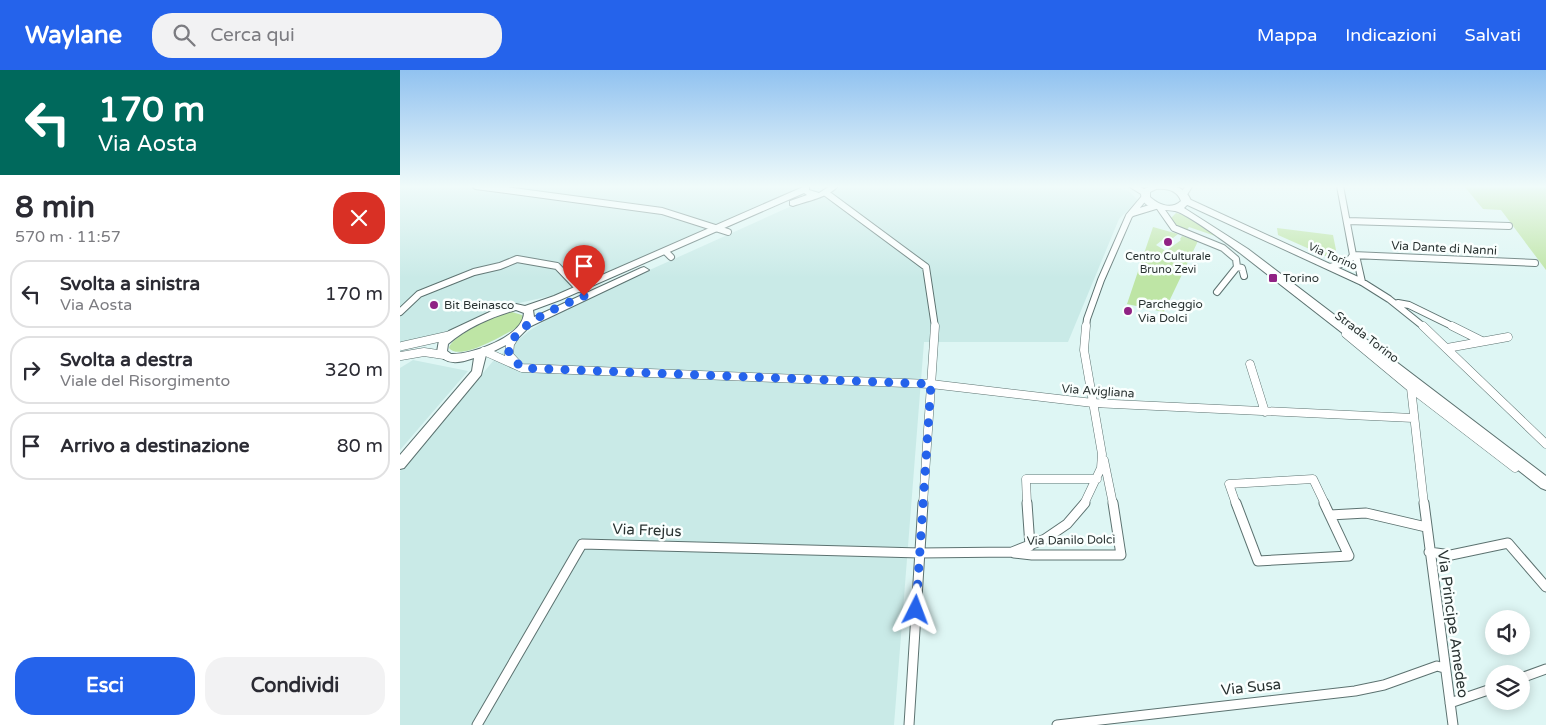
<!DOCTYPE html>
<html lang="it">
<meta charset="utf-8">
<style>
:root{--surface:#fff;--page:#f2f2f3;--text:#2b2b33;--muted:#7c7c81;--line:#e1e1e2;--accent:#2563eb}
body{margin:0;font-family:"Varela Round",sans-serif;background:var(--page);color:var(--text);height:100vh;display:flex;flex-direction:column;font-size:19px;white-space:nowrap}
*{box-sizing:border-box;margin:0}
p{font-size:16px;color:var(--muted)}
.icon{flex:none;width:28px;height:28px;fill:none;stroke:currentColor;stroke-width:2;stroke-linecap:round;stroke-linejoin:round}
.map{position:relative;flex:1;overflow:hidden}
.side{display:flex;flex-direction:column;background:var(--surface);width:400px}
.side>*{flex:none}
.guide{background:#00695c;color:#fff;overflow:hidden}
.controls{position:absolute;left:1085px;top:540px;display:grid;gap:10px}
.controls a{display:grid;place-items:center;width:45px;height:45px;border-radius:50%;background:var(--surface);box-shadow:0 2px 12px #0003;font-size:25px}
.pin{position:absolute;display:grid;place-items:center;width:42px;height:42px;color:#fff;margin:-51px -21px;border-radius:50% 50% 50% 0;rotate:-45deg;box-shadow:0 0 5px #0007}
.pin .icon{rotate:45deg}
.me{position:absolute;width:55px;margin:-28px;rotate:3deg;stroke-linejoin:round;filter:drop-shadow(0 0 4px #0008)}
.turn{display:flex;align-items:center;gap:18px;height:105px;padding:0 15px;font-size:22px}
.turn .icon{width:65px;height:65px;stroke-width:2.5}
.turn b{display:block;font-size:35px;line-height:42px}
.round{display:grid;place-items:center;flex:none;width:52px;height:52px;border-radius:20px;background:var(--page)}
.head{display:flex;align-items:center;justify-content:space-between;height:85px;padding:0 15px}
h1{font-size:30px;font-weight:700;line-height:38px}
.cta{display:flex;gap:10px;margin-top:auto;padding:10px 15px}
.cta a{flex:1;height:58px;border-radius:20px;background:var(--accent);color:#fff;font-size:20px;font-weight:700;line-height:58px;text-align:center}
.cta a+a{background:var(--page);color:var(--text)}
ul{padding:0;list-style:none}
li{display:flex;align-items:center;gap:15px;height:68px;margin:0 10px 8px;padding:0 5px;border:2px solid var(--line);border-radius:20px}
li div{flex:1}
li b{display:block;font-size:19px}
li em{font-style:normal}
header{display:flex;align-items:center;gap:30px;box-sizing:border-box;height:70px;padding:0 25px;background:var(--accent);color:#fff}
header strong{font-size:24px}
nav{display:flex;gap:28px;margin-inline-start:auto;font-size:18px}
.search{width:350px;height:45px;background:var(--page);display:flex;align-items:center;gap:12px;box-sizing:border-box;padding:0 18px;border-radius:20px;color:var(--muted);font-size:19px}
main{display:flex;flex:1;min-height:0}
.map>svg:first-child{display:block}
</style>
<header>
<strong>Waylane</strong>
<div class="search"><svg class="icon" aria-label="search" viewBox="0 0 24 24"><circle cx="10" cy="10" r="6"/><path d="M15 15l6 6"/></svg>Cerca qui</div>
<nav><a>Mappa</a><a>Indicazioni</a><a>Salvati</a></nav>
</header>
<main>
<section class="side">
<div class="guide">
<div class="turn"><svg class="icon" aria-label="left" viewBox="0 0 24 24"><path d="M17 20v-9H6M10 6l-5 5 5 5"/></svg><div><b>170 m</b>Via Aosta</div></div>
</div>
<div class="head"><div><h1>8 min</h1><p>570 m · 11:57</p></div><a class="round" style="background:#d93025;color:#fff"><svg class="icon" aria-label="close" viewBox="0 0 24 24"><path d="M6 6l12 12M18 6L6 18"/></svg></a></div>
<ul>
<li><svg class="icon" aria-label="left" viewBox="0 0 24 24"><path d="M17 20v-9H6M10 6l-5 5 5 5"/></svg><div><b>Svolta a sinistra</b><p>Via Aosta</p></div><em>170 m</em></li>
<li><svg class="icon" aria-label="right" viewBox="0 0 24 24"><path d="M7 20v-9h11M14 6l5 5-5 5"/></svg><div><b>Svolta a destra</b><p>Viale del Risorgimento</p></div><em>320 m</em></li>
<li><svg class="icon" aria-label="arrive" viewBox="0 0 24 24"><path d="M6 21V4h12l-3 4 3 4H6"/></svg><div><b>Arrivo a destinazione</b></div><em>80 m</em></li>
</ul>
<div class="cta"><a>Esci</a><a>Condividi</a></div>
</section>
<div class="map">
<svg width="1146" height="655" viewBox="0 0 1146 655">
<rect width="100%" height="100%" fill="#def6f4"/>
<path fill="#c9eae7" d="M0,116H400L391,123L155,225L93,239L46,263L0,281Z
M436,116H715L730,122L738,130L719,149L668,272H524L494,655H0V401L94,290L129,261L154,245L203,221Z
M13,290L68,301L0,380V298Z"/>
<path fill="#bee5a5" d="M1064,116H1146V200L1101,140L1083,139Z
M776,143L787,146L821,168L789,157L787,160L775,155L771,148Z
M753,157L778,164L773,168L766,167L756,175L766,181L781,170L780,169L782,166L798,171L764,242L727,234Z
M877,158L933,165L936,180L932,189L878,165Z
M112,242L122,245L123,251L118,257C105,264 60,292 49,278C52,264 99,244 112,242Z"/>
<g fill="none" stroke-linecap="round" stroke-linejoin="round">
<g stroke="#5c7270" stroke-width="8">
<path id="street-far2" d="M76,116L262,141L328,162
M426,123L526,197L535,257
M784,124L789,116
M786,131L962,212L989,229L1024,257
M760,138L774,158L823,178L836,189L837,197L817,222
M733,143L756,136
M948,151L1109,156
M266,182L271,187
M953,185L1135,193
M953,185L957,190L962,212
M837,197L842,198L844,206
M930,197L948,192L953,185L940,116
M998,233L1009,235L1054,257
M0,242L19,224L74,202L100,196L117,189L157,196L179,219
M686,257L687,249L701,210L729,146L745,127"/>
</g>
<g stroke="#5c7270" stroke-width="9">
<path id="street-far1" d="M1023,256L1146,374
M1052,256L1082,271
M946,264L1011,318L1115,398
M115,266L110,274L109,285L120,297
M2,276L51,265
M1047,278L1108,267
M84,281L122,298L531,314L693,333L1013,348
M1,286L24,282L44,285
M850,294L865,342
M1011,318L1024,434
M704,390L713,434
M523,434L535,256
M627,434L626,409H697
M684,434L701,398L702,384L684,280L686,256
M836,434L829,414L913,409L925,434"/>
</g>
<g stroke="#5c7270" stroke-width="11">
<path id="street" d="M627,433L630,476
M836,433L858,491L949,486L924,433
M1024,433L1053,655
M930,445L966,443L1026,457
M1029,482L1051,485L1108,473L1146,517
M614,483L632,485H721L713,433
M1121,608L1146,599
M1050,633L1094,618
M77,655L182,474L520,483L612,482L645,469L667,454L685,433
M509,655L523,433
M657,655L955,621L984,615L1037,596L1044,598"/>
</g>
<g stroke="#5c7270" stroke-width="2">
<path id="secondary" d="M430,116H438C429,127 407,131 393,136L390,135V131L407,125L404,123L160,230L133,240L134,247L241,198L244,197L249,200L129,257L116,270L86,285L81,305L4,398L0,399V385L72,301L74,288C60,293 46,296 37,282L39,270L49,261L96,239L116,234L125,236L154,226L403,117H409V120L419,123ZM116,240L124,243C123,267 71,285 51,284L47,281L48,274C66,258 93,246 116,240Z"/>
</g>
<g stroke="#5c7270" stroke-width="2">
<path id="primary" d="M728,116H739L744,119C759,111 785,113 791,131L784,138L848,179L1146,406V420L1141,418L840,183C829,175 786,143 775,141C764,139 742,141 741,124ZM756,119C767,118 777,120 781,131C771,140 759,135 750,127V122Z"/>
</g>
<use href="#street-far2" stroke="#fff" stroke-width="6"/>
<use href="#street-far1" stroke="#fff" stroke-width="8"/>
<use href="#street" stroke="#fff" stroke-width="9"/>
<use href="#secondary" fill="#fff" fill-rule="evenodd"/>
<use href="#primary" fill="#fff" fill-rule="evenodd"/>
</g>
<linearGradient id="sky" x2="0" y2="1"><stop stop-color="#91c2f0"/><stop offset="0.56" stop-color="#f0fbfa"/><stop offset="1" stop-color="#f0fbfa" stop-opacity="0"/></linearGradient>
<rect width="1146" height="208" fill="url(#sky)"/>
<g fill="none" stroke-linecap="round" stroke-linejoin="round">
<path stroke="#2563eb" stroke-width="9" stroke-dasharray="0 16.2" d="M184,226C162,236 106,256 109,285L122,298L531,314L516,540"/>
</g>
<g fill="#902284" stroke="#fafffe" stroke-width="2">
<circle cx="768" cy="172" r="5"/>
<rect x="868" y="203" width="10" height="10" rx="2.5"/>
<circle cx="34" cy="235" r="5"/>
<circle cx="728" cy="241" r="5"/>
</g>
<g text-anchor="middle" stroke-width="5" stroke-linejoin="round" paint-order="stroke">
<g font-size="11" fill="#293231" stroke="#fafffe">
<text x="768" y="190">Centro Culturale<tspan x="768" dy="13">Bruno Zevi</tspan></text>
</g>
<g font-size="11" fill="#293231" stroke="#fafffe">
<text transform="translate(933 186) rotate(24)" y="4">Via Torino</text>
</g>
<g font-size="12" fill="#293231" stroke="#fafffe">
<text transform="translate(1044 178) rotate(3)" y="4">Via Dante di Nanni</text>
<text transform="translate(967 267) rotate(37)" y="4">Strada Torino</text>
<text transform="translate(698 321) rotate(4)" y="4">Via Avigliana</text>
<text transform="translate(671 470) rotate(-1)" y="4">Via Danilo Dolci</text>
</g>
<g font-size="12" fill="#293231" stroke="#fafffe" text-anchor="start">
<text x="883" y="212">Torino</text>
<text x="738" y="238">Parcheggio<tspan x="738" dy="14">Via Dolci</tspan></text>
<text x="44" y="239">Bit Beinasco</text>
</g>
<g font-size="15" fill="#293231" stroke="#fafffe">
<text transform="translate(247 460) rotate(2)" y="5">Via Frejus</text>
<text transform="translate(1053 554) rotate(82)" y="5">Via Principe Amedeo</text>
<text transform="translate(851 617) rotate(-6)" y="5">Via Susa</text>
</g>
</g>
</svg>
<div class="controls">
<a><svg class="icon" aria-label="sound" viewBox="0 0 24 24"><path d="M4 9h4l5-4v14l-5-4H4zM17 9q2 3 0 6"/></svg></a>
<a><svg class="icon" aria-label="layers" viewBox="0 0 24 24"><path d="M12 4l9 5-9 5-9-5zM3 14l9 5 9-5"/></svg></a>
</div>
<div class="pin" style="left:184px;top:226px;background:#d93025"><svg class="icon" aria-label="arrive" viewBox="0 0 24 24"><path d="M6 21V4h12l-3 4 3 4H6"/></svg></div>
<svg class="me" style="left:516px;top:540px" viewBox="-20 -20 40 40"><path d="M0-17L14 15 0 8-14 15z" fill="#2563eb" stroke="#fff" stroke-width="4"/></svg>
</div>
</main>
